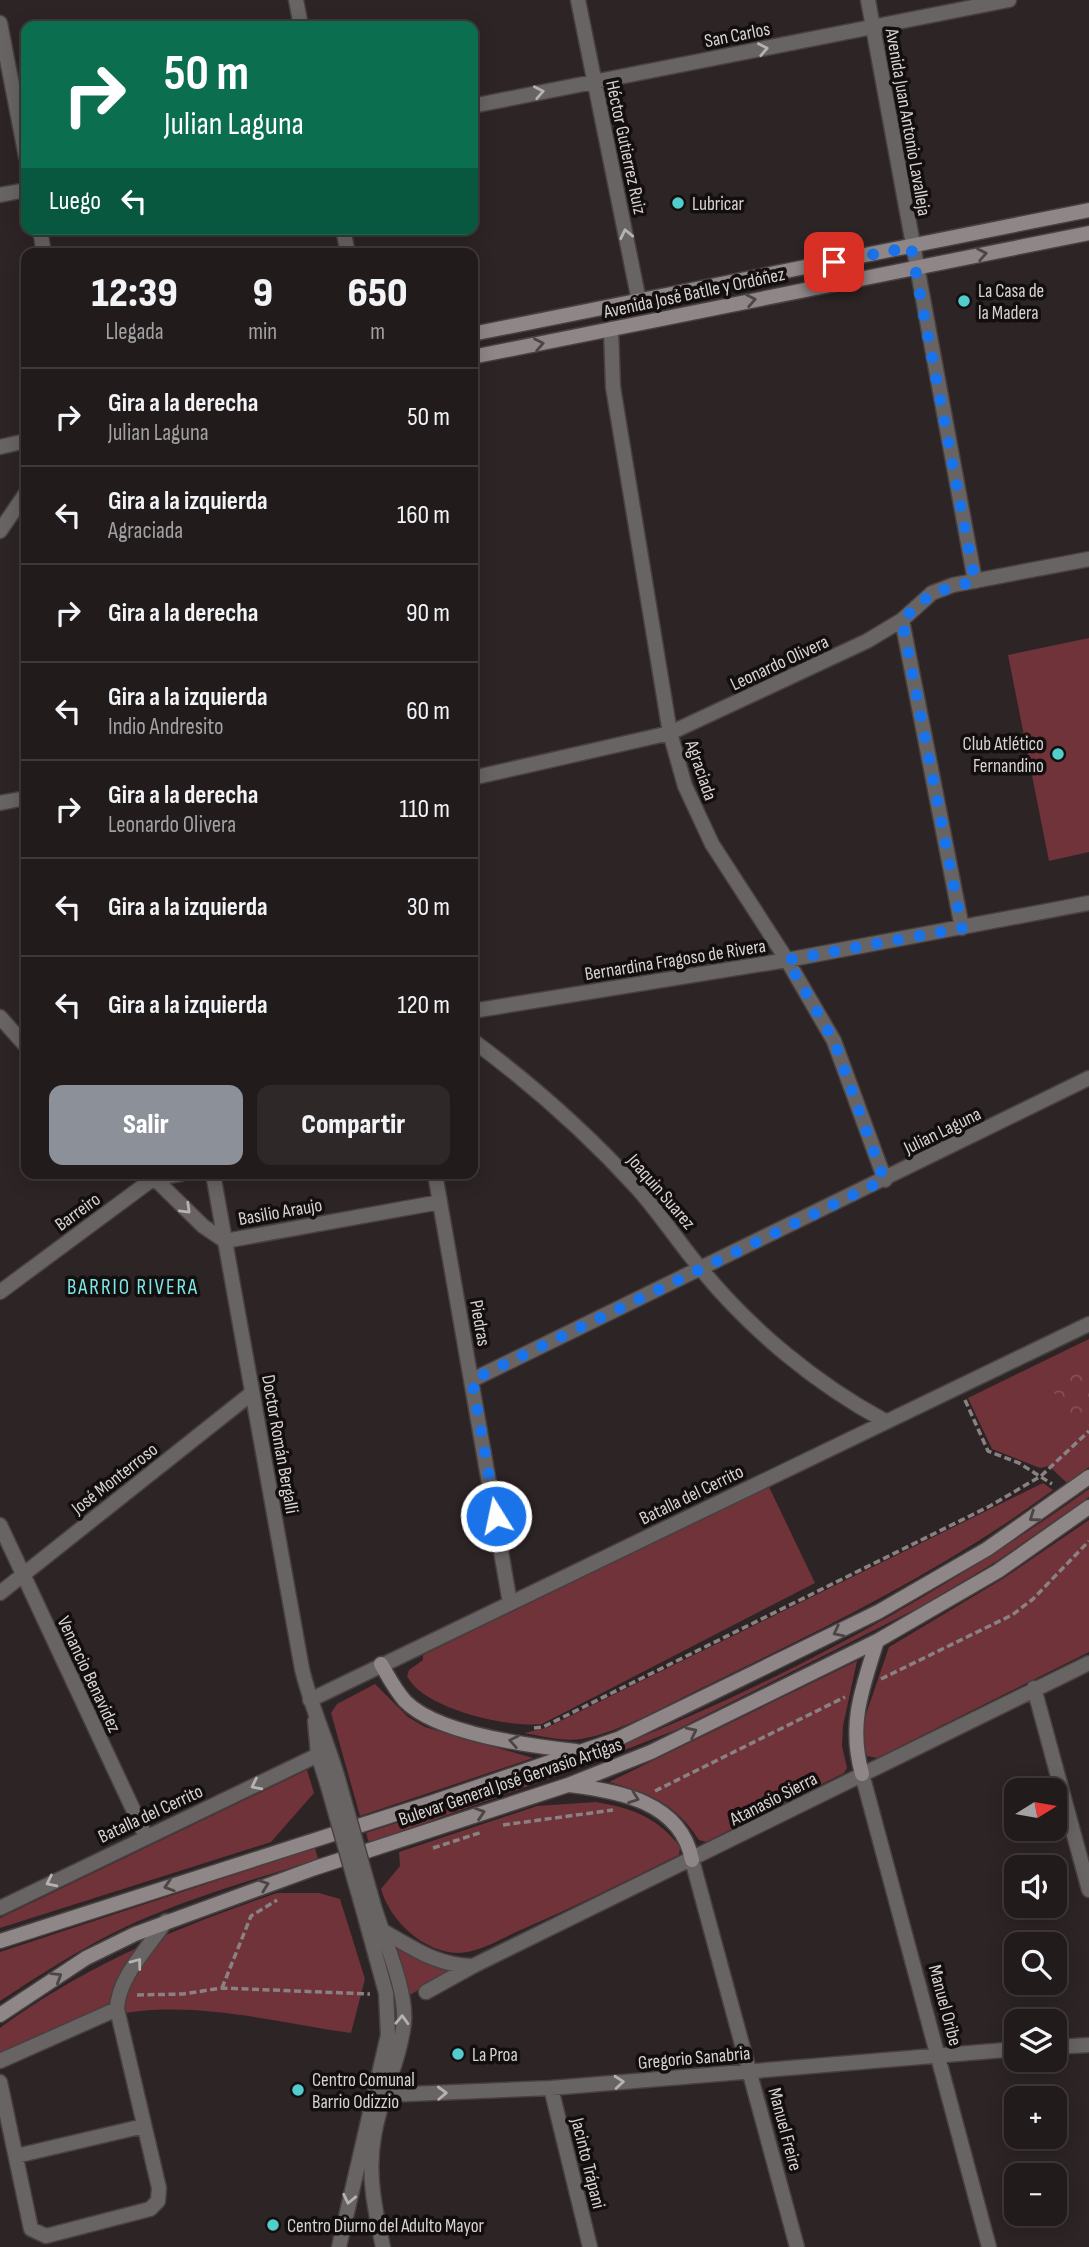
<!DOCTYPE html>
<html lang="es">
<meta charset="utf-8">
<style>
:root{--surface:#221b1c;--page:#2e2829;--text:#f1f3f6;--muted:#a2a1a3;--line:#3f393b;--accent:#8c9099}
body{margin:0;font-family:"Sofia Sans Condensed",sans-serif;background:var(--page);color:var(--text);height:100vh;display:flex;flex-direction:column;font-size:26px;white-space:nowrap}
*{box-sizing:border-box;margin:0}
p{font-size:23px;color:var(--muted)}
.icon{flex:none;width:38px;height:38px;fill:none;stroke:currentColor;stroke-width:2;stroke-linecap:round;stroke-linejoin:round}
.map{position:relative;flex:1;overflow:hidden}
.sheet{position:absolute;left:21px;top:248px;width:457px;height:931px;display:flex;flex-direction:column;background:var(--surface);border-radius:14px;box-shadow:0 4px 18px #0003,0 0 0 2px var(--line)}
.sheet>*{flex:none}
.banner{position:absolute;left:21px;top:21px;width:457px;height:214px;border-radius:14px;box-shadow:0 4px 18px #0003,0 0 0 2px var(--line);background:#0b6e4f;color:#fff;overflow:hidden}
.needle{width:46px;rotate:79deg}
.buttons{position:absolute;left:1004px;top:1778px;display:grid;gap:14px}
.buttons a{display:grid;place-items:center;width:63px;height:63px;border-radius:14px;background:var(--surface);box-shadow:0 4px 18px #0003,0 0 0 2px var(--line);font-size:35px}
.pin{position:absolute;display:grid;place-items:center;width:60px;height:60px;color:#fff;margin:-30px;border-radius:14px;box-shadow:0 4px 10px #0006}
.me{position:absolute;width:77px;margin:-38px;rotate:350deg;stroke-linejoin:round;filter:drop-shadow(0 0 5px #0008)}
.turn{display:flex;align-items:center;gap:24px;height:147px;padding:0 28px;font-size:32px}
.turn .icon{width:91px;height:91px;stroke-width:2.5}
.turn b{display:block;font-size:49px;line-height:60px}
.then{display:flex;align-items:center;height:66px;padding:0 28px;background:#0003;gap:14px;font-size:26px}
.eta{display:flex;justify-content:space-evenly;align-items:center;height:119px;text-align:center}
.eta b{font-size:42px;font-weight:800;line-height:49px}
.primary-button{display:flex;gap:14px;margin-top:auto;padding:14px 28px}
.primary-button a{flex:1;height:80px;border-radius:14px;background:var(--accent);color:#fff;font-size:28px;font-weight:800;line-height:80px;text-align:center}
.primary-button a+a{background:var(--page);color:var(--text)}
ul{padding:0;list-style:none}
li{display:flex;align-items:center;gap:21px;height:98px;padding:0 28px;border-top:2px solid var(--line)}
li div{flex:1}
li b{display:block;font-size:26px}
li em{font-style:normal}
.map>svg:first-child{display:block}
</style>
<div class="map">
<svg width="1089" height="2247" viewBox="0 0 1089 2247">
<defs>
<pattern id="park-crowns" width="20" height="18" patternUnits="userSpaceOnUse" patternTransform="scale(1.75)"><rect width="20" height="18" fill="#6f3339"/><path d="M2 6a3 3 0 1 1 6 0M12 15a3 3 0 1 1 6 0" fill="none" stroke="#835055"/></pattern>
</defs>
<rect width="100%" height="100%" fill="#2d2425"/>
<path fill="#6f3339" d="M1089,638V852L1049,861L1008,655Z
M1089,1339V1467L1067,1483L1049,1466L1040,1468L992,1449L968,1398Z
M1043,1483L1053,1490C947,1569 826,1627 708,1685C672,1702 620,1733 581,1739C563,1742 542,1736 524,1733L546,1728Z
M769,1487L815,1583L542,1724C508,1728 423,1709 407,1676L409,1670L423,1660V1655Z
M1089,1489V1497L997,1561L922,1606L676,1730L573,1770L369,1843L366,1833C448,1806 531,1781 611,1749C779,1683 942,1594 1089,1489Z
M1089,1520V1652L877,1758L867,1756L863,1741L865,1717L889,1647L1004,1578Z
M857,1661L843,1726L842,1746L847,1768L844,1773L706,1842L699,1840C674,1802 650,1794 609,1782Z
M375,1684L408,1717L425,1727L533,1758L360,1816L331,1713L337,1704Z
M307,1770L314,1793L271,1842L0,1928V1918Z
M596,1802C631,1808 658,1817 680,1847L679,1855C624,1882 570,1909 514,1933C497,1941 478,1952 459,1953C424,1953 390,1921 381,1889L400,1866L399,1852L537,1806Z
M315,1848L318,1859C250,1881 180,1900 115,1932C75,1952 38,1976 0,2001V1952Z
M277,1893H319L340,1899L365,1979L351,2033C274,2022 187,1998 110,2016L0,2068V2028C84,1966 178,1927 277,1893Z
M397,1948L451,1971L408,1996Z"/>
<path fill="url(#park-crowns)" d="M1089,1367V1425L1076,1435L1050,1385Z"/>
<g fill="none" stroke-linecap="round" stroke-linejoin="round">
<g stroke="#484041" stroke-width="17">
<path id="minor" d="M296,0L301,26
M578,0L639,301
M472,106L1009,0
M0,195L26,190
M343,229L348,254
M611,329L613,387L670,733L685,786L712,844L787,960L834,1041L885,1180
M902,620L962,928
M472,778L670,733L867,641L902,620L932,593L953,585L1089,559
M0,803L26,798
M472,1011L787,960L1089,903
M0,1017L26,1046
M472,1040C533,1085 587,1133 638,1189C661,1215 679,1243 701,1269C751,1330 816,1384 885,1421
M150,1174L203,1226L225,1241L440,1202
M435,1174L510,1603
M0,1292L154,1178L181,1174
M472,1380L1089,1078
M0,1525L146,1837
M0,1593L252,1393
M1034,1688L1089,1890
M310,1700L1089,1324
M862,1774L989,2247
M692,1860L797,2247
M0,1908L318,1755
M381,1930C412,1947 435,1965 472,1966
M426,1992L473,1966L1089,1663
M1055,2047L1089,2045
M0,2061L117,2009
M0,2082L31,2229L46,2236L150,2209L158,2201L159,2188L117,2009C118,1977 149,1947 166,1921
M551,2088L590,2247
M376,2092L385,2095L551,2088L1017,2049
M16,2156L144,2126"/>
</g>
<g stroke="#484041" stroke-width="17">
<path id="tertiary" d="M868,0L975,581
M0,23L26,157
M40,229L44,254
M0,447L26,441
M0,531L26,493
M213,1174L302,1669C311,1707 327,1741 338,1779
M315,1721L318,1755L327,1783
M373,1903C382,1935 407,1989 404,2022C400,2061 380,2097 374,2136C367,2174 375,2210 383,2247
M339,2247L388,2035L386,1993L362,1906"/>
</g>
<g stroke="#484041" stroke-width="17">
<path id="secondary" d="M472,334L1089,210
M472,357L1089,233
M381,1664C388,1676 395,1690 405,1701C437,1734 531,1746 576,1751
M862,1774C848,1724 862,1689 877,1641
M569,1785C619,1791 681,1802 692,1860
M0,1941L430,1803L618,1739L878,1612L987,1549L1089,1477
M0,2015L86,1958L135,1934L315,1868L568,1785L651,1752L877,1641L998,1571L1089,1507"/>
</g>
<path stroke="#898182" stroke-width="3.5" stroke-dasharray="7 3.5" stroke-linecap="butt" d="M965,1400L988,1451L1019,1463L1052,1484
M881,1679L1012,1615L1033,1599L1089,1541
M534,1728L543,1727L990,1506L1041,1476L1089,1431
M655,1791L845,1697
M503,1825L613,1810
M433,1848L482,1832
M222,1988L251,1916L277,1900
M137,1995L183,1994L222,1988L370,1994"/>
<use href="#minor" stroke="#696464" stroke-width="14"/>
<use href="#tertiary" stroke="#696464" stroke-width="14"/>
<use href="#secondary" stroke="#8f8787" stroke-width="14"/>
<g stroke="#484041" stroke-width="17" stroke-linecap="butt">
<path id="tertiary-bridge" d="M338,1779L373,1903
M327,1783L362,1906"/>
</g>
<use href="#tertiary-bridge" stroke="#696464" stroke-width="14"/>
</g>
<defs><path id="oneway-chevron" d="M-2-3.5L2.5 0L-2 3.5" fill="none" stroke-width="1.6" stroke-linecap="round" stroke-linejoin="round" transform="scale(1.75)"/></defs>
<g stroke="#b7b1b1">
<use href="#oneway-chevron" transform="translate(763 49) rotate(-11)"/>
<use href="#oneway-chevron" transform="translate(539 92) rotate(-11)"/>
<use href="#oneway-chevron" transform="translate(626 234) rotate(-102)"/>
<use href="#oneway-chevron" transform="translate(186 1209) rotate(44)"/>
<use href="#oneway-chevron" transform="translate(256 1785) rotate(154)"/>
<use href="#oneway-chevron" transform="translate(51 1882) rotate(154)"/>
<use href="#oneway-chevron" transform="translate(137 1963) rotate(-53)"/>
<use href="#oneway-chevron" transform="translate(402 2020) rotate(-88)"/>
<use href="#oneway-chevron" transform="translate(619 2082) rotate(-5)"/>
<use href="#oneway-chevron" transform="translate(442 2093) rotate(-2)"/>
<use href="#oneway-chevron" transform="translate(349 2199) rotate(102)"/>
</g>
<g stroke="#4b4545">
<use href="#oneway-chevron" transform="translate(982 254) rotate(-11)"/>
<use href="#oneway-chevron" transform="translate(751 300) rotate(-11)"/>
<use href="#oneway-chevron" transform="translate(539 344) rotate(-11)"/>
<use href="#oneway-chevron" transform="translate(1034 1517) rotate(145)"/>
<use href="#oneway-chevron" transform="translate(838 1632) rotate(153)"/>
<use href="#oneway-chevron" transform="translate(692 1732) rotate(-26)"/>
<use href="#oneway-chevron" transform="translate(514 1741) rotate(-169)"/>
<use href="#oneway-chevron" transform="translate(634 1798) rotate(20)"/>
<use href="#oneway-chevron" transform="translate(480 1813) rotate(-18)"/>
<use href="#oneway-chevron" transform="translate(264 1885) rotate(-20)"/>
<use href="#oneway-chevron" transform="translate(169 1886) rotate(162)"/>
<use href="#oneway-chevron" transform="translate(57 1977) rotate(-32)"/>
</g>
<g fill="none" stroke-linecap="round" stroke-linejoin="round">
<path stroke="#1a73e8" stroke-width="12" stroke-dasharray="0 21.6" d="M496,1516L472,1380L884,1180L834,1041L787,960L962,928L902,620L932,593L975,581L911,247L834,262"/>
</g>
<g fill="#52cdcd" stroke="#130f0f" stroke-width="2.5">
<circle cx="678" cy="203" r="7"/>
<circle cx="964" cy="301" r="7"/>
<circle cx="1058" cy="754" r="7"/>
<circle cx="458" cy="2054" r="7"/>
<circle cx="298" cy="2090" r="7"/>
<circle cx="273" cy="2225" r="7"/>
</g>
<g text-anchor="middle" stroke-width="7" stroke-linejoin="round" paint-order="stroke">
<g font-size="19" fill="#d8d2d2" stroke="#130f0f">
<text transform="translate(737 34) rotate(-11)" y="7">San Carlos</text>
<text transform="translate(909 122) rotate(80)" y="7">Avenida Juan Antonio Lavalleja</text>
<text transform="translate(627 147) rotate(78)" y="7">Héctor Gutierrez Ruiz</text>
<text transform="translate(694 292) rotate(-12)" y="7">Avenida José Batlle y Ordóñez</text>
<text transform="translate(779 662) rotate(-25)" y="7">Leonardo Olivera</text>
<text transform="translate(702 770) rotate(71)" y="7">Agraciada</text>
<text transform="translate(675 959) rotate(-9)" y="7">Bernardina Fragoso de Rivera</text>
<text transform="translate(942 1130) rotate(-26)" y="7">Julian Laguna</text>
<text transform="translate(662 1191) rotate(49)" y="7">Joaquin Suarez</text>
<text transform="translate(77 1211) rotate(-36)" y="7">Barreiro</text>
<text transform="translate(280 1211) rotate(-10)" y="7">Basilio Araujo</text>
<text transform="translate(481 1323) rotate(80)" y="7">Piedras</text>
<text transform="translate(281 1444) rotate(80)" y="7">Doctor Román Bergalli</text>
<text transform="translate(114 1478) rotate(-38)" y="7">José Monterroso</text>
<text transform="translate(691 1494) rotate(-26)" y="7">Batalla del Cerrito</text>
<text transform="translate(90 1674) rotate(65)" y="7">Venancio Benavidez</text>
<text transform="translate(510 1781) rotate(-19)" y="7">Bulevar General José Gervasio Artigas</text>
<text transform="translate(773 1798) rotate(-27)" y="7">Atanasio Sierra</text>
<text transform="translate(150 1813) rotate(-25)" y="7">Batalla del Cerrito</text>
<text transform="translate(946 2005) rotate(75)" y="7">Manuel Oribe</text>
<text transform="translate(694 2057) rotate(-5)" y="7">Gregorio Sanabria</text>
<text transform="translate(786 2129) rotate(75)" y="7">Manuel Freire</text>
<text transform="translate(589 2163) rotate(76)" y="7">Jacinto Trápani</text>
</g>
<g font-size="19" fill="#d8d2d2" stroke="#130f0f" text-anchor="start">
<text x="692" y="210">Lubricar</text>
<text x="978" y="297">La Casa de<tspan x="978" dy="22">la Madera</tspan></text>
<text x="1044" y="750" text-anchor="end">Club Atlético<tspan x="1044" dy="22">Fernandino</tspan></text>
<text x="472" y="2061">La Proa</text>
<text x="312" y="2086">Centro Comunal<tspan x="312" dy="22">Barrio Odizzio</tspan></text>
<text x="287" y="2232">Centro Diurno del Adulto Mayor</text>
</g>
<g font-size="21" letter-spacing="2" fill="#7de9e9" stroke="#130f0f">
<text x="133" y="1294">BARRIO RIVERA</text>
</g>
</g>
</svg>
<div class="buttons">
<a><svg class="needle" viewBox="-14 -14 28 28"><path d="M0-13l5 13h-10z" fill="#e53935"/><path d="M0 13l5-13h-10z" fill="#a2a1a3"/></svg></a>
<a><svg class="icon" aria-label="sound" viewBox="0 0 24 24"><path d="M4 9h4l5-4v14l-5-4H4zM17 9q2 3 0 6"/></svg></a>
<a><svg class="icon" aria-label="search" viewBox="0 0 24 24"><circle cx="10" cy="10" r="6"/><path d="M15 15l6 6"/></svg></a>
<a><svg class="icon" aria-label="layers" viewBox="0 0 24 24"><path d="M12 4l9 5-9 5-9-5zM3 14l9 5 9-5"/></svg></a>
<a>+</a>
<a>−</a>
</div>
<div class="pin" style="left:834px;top:262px;background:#d93025"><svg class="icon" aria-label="arrive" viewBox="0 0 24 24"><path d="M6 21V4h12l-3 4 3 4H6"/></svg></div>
<svg class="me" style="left:496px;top:1516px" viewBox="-20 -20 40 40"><circle r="17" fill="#1a73e8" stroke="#fff" stroke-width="3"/><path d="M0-11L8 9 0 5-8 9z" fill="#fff"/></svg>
<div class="banner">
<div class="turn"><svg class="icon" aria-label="right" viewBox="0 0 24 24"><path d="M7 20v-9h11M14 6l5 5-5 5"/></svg><div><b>50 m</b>Julian Laguna</div></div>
<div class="then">Luego<svg class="icon" aria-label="left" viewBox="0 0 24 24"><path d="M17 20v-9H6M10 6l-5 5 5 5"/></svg></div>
</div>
<section class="sheet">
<div class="eta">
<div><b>12:39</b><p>Llegada</p></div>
<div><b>9</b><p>min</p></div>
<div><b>650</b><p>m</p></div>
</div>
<ul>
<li><svg class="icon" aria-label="right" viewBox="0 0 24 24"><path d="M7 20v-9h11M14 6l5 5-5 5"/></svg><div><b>Gira a la derecha</b><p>Julian Laguna</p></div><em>50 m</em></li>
<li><svg class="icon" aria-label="left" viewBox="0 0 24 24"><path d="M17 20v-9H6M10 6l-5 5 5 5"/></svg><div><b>Gira a la izquierda</b><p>Agraciada</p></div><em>160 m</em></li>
<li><svg class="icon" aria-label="right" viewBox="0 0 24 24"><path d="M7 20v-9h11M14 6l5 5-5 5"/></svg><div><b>Gira a la derecha</b></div><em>90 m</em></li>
<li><svg class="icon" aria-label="left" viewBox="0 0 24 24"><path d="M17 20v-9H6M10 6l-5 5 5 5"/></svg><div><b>Gira a la izquierda</b><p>Indio Andresito</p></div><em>60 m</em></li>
<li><svg class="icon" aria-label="right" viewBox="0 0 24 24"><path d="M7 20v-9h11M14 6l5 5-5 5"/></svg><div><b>Gira a la derecha</b><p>Leonardo Olivera</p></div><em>110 m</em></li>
<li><svg class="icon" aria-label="left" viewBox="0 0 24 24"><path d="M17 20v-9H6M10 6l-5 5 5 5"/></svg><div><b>Gira a la izquierda</b></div><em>30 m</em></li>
<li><svg class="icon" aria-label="left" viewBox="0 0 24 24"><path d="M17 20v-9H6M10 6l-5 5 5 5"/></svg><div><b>Gira a la izquierda</b></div><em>120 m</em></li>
</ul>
<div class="primary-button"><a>Salir</a><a>Compartir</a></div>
</section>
</div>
